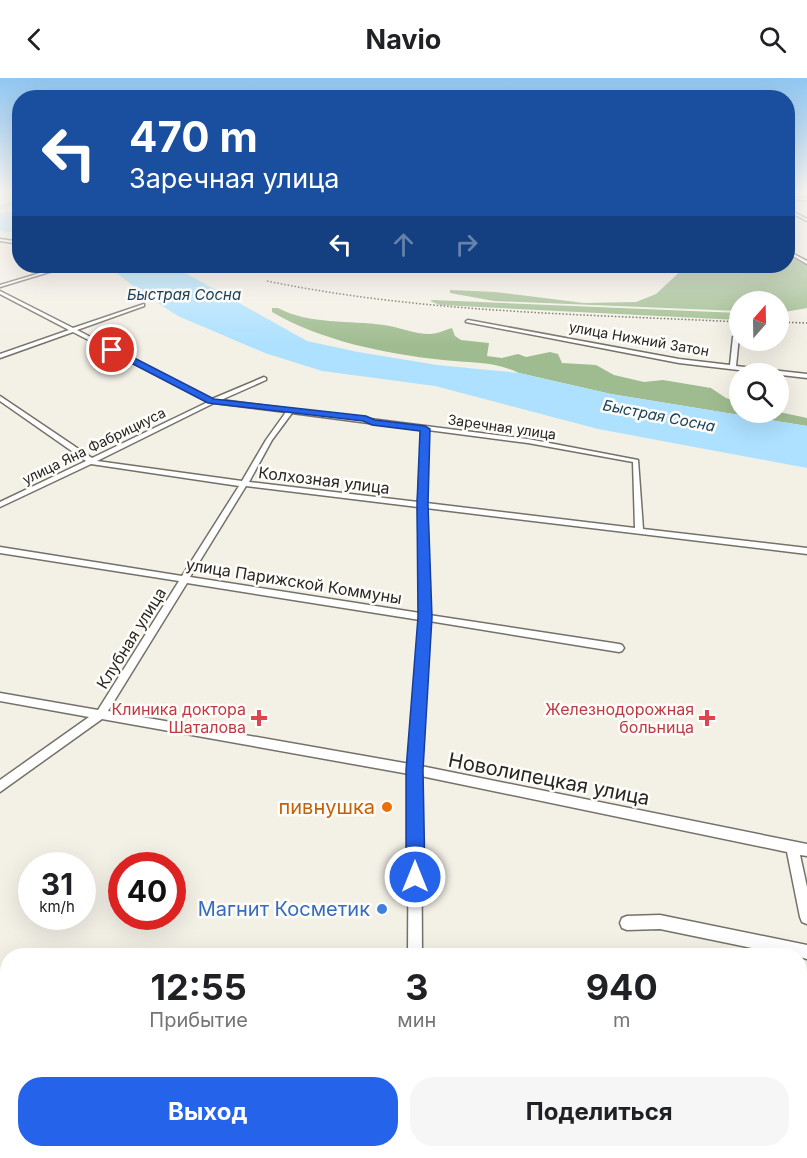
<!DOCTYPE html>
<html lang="ru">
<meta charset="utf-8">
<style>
:root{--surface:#fff;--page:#f6f6f6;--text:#202124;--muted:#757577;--accent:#2563eb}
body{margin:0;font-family:Inter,sans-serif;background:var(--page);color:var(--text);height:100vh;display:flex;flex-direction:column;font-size:22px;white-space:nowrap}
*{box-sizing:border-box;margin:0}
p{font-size:20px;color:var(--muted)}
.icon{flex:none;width:33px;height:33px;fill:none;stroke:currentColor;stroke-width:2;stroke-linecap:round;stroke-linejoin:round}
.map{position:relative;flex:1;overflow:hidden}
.drawer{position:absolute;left:0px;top:870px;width:807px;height:210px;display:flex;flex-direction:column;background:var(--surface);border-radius:24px 24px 0 0;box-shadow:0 6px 24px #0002}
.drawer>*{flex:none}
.hud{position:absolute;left:12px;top:12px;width:783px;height:183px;border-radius:24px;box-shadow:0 6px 24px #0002;background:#1a4fa0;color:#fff;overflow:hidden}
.needle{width:39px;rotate:20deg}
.tools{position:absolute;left:729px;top:213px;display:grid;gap:12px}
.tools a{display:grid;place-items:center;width:60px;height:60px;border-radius:50%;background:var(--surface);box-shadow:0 6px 24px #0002;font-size:30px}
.speed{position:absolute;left:18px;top:774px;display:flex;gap:12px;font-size:30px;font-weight:700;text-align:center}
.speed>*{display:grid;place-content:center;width:78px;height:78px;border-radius:50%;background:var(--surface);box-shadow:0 6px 24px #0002;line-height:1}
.speed small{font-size:15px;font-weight:400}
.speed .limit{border:9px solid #d22;background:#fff;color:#111}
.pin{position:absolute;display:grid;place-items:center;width:51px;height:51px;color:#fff;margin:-26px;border:3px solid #fff;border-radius:50%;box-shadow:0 2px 6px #0007}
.me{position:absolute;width:66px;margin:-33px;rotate:0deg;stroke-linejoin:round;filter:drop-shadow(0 0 4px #0008)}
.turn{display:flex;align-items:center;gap:21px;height:126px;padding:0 18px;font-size:27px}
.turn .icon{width:78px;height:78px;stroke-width:2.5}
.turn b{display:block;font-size:42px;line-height:51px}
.lanes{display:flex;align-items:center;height:57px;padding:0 18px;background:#0003;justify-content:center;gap:30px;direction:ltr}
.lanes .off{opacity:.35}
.eta{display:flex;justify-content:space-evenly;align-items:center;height:102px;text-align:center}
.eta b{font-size:36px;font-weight:700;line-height:42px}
.primary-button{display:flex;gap:12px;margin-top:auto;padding:12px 18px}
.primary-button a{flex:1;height:69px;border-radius:24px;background:var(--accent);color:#fff;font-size:24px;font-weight:700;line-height:69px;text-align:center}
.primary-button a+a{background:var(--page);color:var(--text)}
header{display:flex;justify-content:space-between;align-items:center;height:78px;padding:0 18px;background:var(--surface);font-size:27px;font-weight:700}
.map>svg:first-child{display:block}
</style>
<header><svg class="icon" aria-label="back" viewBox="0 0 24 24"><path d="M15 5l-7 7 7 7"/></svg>Navio<svg class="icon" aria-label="search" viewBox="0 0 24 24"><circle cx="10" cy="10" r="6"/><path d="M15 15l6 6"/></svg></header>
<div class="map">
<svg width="807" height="1080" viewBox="0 0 807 1080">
<rect width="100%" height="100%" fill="#f3f0e6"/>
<path fill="#9fbc90" d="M788,177L807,187V230L779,235L778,224H740L739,233L494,223L450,215V212L495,214L584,225L636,224L656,216L686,188H788Z
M433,222L739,235V242L440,227L430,223Z
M272,230H278C311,247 348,242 384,247C399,249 414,256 430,256C437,256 445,252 452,250L455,258L461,262L489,265L487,278L502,280L518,276L526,279L550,274L558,276L562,285L596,287L614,297L644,304L663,302L711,310L726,320L739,324L740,334H779L807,340V348L611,316L519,295C495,283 470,285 443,282C386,276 322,263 272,234Z"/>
<path fill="#ade1ff" d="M19,133V155L0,153V135Z
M108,188H173L307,263L358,274L437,287L519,295L611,316L807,348V390L598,351L435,308L322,293L265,275L178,238L142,215Z"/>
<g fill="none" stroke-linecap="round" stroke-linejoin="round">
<path fill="#ade1ff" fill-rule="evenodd" d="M20,122V126L0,131V127Z"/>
<g stroke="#747169" stroke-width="3">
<path id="minor" d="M788,119L807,120V122L788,121Z
M788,131L807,141V143L788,133Z
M0,161L20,164V166L0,163Z
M788,173L807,183V186L788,175Z
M64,188H69L0,209V207Z
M0,213L73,250L144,226V228L77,252L212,321L264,299L266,300V302L221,322L528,361L638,382L643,451L807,470V476L426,430L429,537L619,566L622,567L624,570L622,573L619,574L429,543L421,688L807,766V778L800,777L807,809V846L802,844L800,839L787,774L421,698L422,878H408L409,696L102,641L0,714V702L89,639L0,623V615L98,632L179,503L0,475V469L182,498L239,408L91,386L0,429V424L86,383L0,323V318L92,380L208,324L73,254L0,280V276L69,252L0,216ZM214,325L286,334L266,362L242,403L97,383ZM292,335L422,352L418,424L249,404L272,362ZM428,352L528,365L633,384L635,450L426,425ZM246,408L418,429L420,535L190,499ZM187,505L420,542L410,686L108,633Z
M468,242L679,281L730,287L733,259L736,257L739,259L736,288L807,296V300L679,285L466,244V243Z
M660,837L807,867V881L800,879V878H791L660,851L627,852L622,850L620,845L622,840L627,838Z
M408,1072H424V1080H408Z"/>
</g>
<use href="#minor" fill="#fff" fill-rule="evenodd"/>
<path stroke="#605f5a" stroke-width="1.5" stroke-dasharray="1.5 2" stroke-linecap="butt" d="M267,203C422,235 582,236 740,244
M778,244L807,245"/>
</g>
<linearGradient id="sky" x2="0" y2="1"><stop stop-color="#90c6f1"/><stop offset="0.43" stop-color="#faf8f4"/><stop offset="1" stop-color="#faf8f4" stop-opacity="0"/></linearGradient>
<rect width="807" height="267" fill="url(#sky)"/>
<path fill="#2563eb" stroke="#184099" stroke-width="1.5" d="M110,270H115L214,321L366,338L375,342L425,348L430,351L428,426L432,539L423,692L425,799L422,806L415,809L408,806L406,799V692L418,539L417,426L420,353L372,347L363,343L208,325L110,274Z"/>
<g fill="#e0444e" stroke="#fffdf9" stroke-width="2">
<path d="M256 631h6v6h6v6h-6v6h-6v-6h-6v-6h6z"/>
<path d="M704 631h6v6h6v6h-6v6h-6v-6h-6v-6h6z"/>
</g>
<circle fill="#e8710a" stroke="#fffdf9" stroke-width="2" cx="387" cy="729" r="6"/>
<circle fill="#3f7fe0" stroke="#fffdf9" stroke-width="2" cx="382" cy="831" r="6"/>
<g text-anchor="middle" stroke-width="5" stroke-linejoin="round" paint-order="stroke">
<g font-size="14" fill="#272623" stroke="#fffdf9">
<text transform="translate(639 261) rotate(10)" y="5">улица Нижний Затон</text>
<text transform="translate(502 349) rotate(8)" y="5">Заречная улица</text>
<text transform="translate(94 368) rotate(-26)" y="5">улица Яна Фабрициуса</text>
</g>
<g font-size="15" font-style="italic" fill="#194258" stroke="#fffdf9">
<text x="184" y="222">Быстрая Сосна</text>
<text transform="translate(659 338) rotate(11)" y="5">Быстрая Сосна</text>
</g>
<g font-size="16" fill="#272623" stroke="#fffdf9">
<text transform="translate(324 402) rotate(7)" y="6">Колхозная улица</text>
<text transform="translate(294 503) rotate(9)" y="6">улица Парижской Коммуны</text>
<text transform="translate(131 560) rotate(-58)" y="6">Клубная улица</text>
</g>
<g font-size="16" fill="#be3a42" stroke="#fffdf9" text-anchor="end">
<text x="246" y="637">Клиника доктора<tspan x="246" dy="18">Шаталова</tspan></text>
<text x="694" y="637">Железнодорожная<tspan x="694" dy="18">больница</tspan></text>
</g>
<g font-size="20" fill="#272623" stroke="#fffdf9">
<text transform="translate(549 701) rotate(11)" y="7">Новолипецкая улица</text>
</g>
<g font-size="20" fill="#c56008" stroke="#fffdf9" text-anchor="end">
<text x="375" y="736">пивнушка</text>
</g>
<g font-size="20" fill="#366cbe" stroke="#fffdf9" text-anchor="end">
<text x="370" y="838">Магнит Косметик</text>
</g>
</g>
</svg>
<div class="tools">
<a><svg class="needle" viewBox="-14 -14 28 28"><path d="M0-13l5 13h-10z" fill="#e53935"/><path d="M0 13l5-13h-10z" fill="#757577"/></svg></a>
<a><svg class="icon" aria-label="search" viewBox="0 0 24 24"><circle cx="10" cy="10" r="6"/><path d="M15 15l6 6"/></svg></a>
</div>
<div class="speed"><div>31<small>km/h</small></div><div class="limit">40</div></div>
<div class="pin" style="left:112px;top:272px;background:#d93025"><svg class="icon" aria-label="arrive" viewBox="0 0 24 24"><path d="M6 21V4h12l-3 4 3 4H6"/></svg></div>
<svg class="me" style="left:415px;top:799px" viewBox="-20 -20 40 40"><circle r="17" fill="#2563eb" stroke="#fff" stroke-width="3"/><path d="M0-11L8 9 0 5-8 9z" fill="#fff"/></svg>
<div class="hud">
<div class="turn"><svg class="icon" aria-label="left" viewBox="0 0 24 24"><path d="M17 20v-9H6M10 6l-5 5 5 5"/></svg><div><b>470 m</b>Заречная улица</div></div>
<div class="lanes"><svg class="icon" aria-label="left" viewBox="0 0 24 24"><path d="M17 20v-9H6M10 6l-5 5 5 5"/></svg><svg class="icon off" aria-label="ahead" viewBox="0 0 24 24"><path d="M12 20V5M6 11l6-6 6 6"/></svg><svg class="icon off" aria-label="right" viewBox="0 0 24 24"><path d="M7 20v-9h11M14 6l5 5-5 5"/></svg></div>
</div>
<section class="drawer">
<div class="eta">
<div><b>12:55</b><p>Прибытие</p></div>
<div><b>3</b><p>мин</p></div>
<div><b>940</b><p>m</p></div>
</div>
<div class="primary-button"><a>Выход</a><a>Поделиться</a></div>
</section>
</div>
